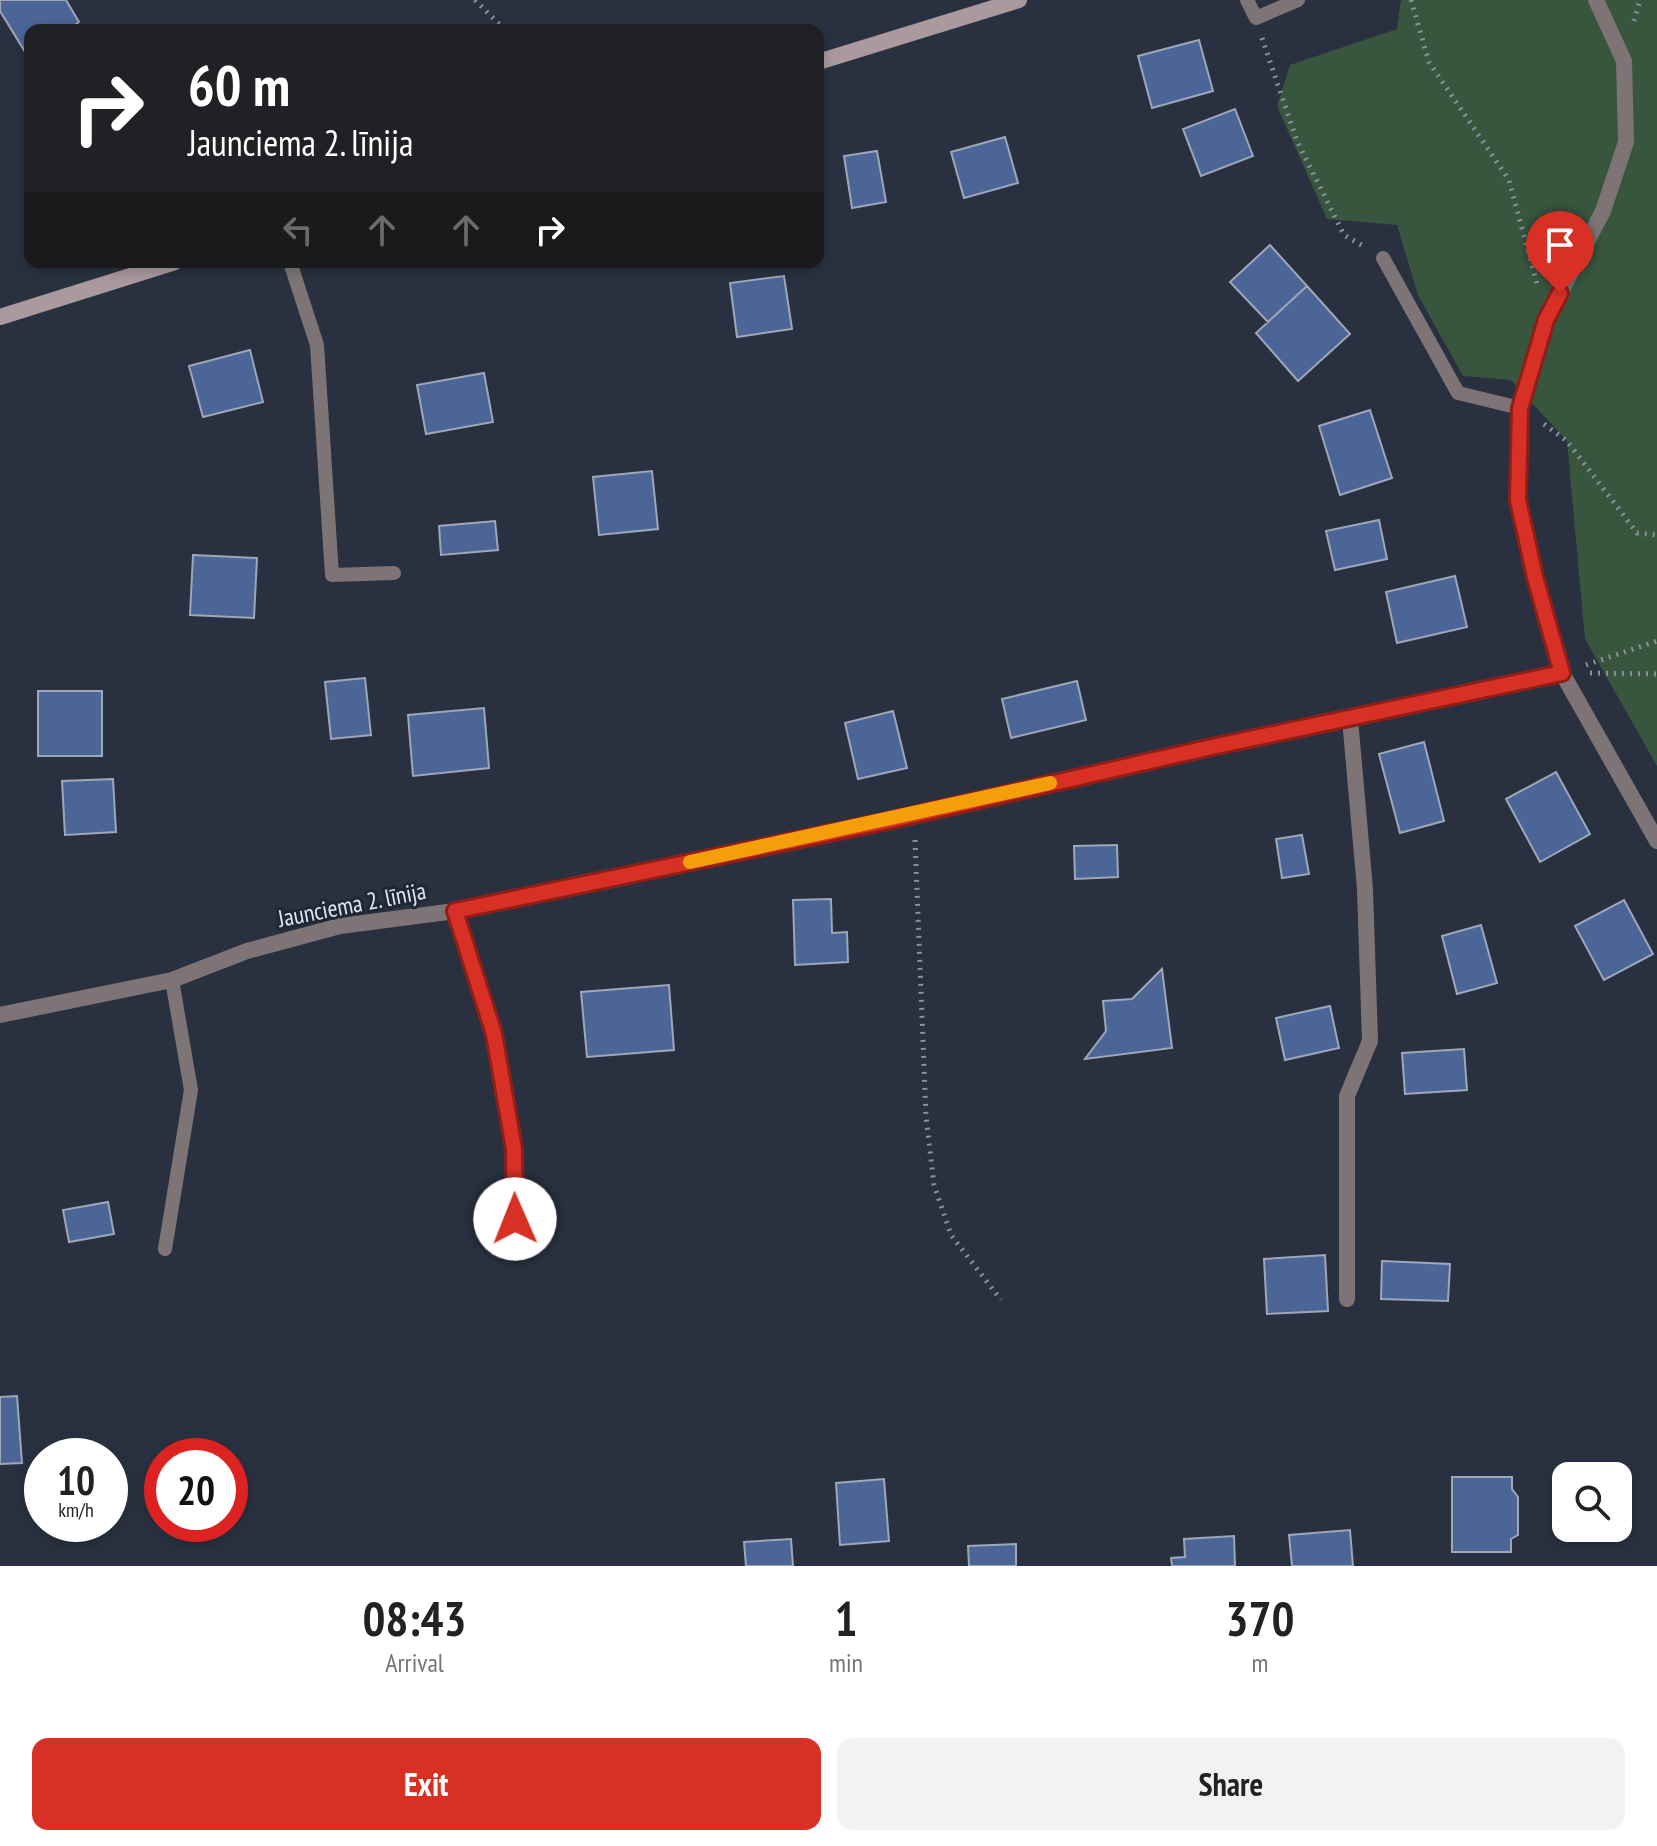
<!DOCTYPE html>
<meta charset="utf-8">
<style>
:root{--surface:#fff;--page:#f2f2f2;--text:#222;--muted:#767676;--accent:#d93025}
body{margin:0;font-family:"PT Sans Narrow",sans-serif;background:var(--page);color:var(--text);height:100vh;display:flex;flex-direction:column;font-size:30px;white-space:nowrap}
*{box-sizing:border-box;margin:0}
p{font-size:26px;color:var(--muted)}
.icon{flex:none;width:44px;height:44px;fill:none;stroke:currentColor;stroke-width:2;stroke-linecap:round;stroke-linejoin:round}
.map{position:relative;height:1566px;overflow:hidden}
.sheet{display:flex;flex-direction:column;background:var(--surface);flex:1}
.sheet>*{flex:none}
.banner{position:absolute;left:24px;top:24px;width:800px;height:244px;border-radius:16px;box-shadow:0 4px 12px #0003;background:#202124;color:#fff;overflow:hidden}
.tools{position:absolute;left:1552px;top:1462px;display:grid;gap:16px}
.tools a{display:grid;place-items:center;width:80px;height:80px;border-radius:16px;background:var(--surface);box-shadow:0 4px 12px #0003;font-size:40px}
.speed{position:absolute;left:24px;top:1438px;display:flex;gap:16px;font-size:40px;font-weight:700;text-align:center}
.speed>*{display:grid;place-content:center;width:104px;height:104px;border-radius:50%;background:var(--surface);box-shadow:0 4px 12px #0003;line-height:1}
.speed small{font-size:20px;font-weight:400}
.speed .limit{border:12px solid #d22;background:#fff;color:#111}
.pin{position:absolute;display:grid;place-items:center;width:68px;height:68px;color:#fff;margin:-82px -34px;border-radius:50% 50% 50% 0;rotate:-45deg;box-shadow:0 0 8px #0007}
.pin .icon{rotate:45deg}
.me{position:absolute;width:88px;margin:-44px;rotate:359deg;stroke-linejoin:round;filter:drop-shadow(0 0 6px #0008)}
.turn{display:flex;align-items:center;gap:28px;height:168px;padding:0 32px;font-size:36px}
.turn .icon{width:104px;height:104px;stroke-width:2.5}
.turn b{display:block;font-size:56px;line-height:68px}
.lanes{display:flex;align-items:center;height:76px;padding:0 32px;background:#0003;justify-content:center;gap:40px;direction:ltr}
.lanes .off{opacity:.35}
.eta{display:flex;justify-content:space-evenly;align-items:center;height:136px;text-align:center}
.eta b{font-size:48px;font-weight:700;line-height:56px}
.cta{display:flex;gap:16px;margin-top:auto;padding:16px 32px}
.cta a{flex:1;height:92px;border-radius:16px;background:var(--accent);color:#fff;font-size:32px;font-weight:700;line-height:92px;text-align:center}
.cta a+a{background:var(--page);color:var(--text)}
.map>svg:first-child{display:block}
</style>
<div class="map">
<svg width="1657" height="1566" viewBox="0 0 1657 1566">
<rect width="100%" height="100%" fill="#293140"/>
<path fill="#38553e" d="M1401,0H1657V766L1585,639L1567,441L1511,380L1463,376L1418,295L1397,225L1327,219L1277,106L1290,65L1397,29Z"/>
<path fill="#4b6597" stroke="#9da7b9" stroke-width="2" d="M0,0H66L79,22L67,30H30V53L27,55L0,11Z
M1199,40L1213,91L1152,108L1138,56Z
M1235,109L1253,156L1201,176L1183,129Z
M1005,137L1018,183L964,198L951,152Z
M877,151L886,202L852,208L844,156Z
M1270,245L1307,286L1268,322L1230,282Z
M784,276L792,329L737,337L730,283Z
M1307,286L1350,334L1298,381L1256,333Z
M250,350L263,402L203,417L189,366Z
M484,373L493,422L426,434L417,385Z
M1370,410L1392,478L1340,495L1319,426Z
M652,471L658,529L599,535L593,477Z
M1379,520L1387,559L1335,570L1326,531Z
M495,521L498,550L441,555L439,526Z
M193,555L257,558L254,618L190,615Z
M1455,576L1467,627L1397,643L1386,592Z
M365,678L371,735L331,739L325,682Z
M1077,681L1086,720L1011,738L1002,699Z
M38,691H102V756H38Z
M484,708L489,768L413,776L408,715Z
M893,711L907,768L858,779L845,723Z
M1424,742L1444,821L1400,833L1379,754Z
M1556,772L1590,834L1540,862L1506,799Z
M113,779L116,832L65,835L62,781Z
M1302,835L1309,874L1282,878L1276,839Z
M1117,845L1118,877L1075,879L1074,846Z
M831,899L832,933L847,932L848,962L795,965L793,900Z
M1624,900L1653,954L1604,980L1575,926Z
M1481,925L1497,983L1457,994L1442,936Z
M1162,969L1172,1048L1085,1059L1106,1031L1103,1001L1132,999Z
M669,985L674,1050L587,1057L581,992Z
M1330,1006L1339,1048L1285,1060L1276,1018Z
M1464,1049L1467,1090L1405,1094L1402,1053Z
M108,1202L114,1234L69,1242L63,1210Z
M1325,1255L1328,1311L1267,1314L1264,1259Z
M1382,1261L1450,1264L1448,1301L1381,1299Z
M17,1396L22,1463L0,1464V1397Z
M1452,1477H1512V1489L1518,1497V1535L1511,1539V1552H1452Z
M884,1479L889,1541L840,1545L836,1483Z
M1350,1530L1353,1566H1292L1289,1535Z
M1234,1536L1235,1566H1172L1171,1558L1185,1557L1184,1539Z
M791,1539L793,1566H746L744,1542Z
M1016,1544V1566H969L968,1546Z"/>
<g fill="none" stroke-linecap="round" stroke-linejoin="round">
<path stroke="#898f9c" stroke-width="5" stroke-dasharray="2 6" stroke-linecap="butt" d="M475,0L505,30
M1411,0L1429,62L1509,180L1537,284
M1634,21L1640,0
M1262,38L1297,141L1344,235L1365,247
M1544,424L1567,441L1637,533L1657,535
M1586,665L1657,641
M1590,673L1657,674
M915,840L926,1116L934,1185L951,1235L1001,1300"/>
<path stroke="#7e7476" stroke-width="14" d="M1247,0L1256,18L1298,0
M1383,258L1458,393L1520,408
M290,262L317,345L332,575L394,573
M455,911L494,1034L514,1149L515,1219
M165,1249L191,1090L172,980"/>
<path stroke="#7e7476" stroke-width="16" d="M1596,0L1624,61L1626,142L1603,211L1546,320L1532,361L1520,408L1518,500L1535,577L1562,673L1657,841
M0,1015L172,980L247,951L340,926L455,911L883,822L1207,748L1562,673
M1347,1299V1096L1370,1041L1365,889L1350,719"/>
<path stroke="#aa9a9d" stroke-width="16" d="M818,62L1019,0
M0,317L175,262"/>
</g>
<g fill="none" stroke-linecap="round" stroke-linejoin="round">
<g stroke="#8d1f18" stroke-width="20">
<path id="route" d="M515,1219L514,1149L494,1034L455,911L883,822L1207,748L1562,673L1535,577L1518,500L1520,408L1546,320L1560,293"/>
</g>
<use href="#route" stroke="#d93025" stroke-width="14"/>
<path stroke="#f59e0b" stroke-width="14" d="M690,862L1050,783"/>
</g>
<g text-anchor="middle" stroke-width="6" stroke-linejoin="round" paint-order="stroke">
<g font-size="24" fill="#e0e5ef" stroke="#202736">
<text transform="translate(352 905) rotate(-11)" y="8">Jaunciema 2. līnija</text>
</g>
</g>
</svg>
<div class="tools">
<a><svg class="icon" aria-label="search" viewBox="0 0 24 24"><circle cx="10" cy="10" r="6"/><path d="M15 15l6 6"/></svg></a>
</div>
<div class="speed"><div>10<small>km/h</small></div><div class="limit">20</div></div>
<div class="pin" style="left:1560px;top:293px;background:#d93025"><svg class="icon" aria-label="arrive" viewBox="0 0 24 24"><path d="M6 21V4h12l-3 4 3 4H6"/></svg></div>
<svg class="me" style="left:515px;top:1219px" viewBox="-20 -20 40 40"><circle r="19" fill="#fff"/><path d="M0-13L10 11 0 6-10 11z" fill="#d93025"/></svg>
<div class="banner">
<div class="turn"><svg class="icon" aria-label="right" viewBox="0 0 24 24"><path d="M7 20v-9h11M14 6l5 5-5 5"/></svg><div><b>60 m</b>Jaunciema 2. līnija</div></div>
<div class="lanes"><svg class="icon off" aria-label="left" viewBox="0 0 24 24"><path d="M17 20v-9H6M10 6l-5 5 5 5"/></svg><svg class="icon off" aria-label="ahead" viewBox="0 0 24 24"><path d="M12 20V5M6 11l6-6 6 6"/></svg><svg class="icon off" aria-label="ahead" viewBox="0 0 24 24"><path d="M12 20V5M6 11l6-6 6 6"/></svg><svg class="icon" aria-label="right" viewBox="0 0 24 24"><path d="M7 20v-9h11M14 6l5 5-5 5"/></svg></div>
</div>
</div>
<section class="sheet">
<div class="eta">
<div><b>08:43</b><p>Arrival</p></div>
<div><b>1</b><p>min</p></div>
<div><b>370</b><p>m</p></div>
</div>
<div class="cta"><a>Exit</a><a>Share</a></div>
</section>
